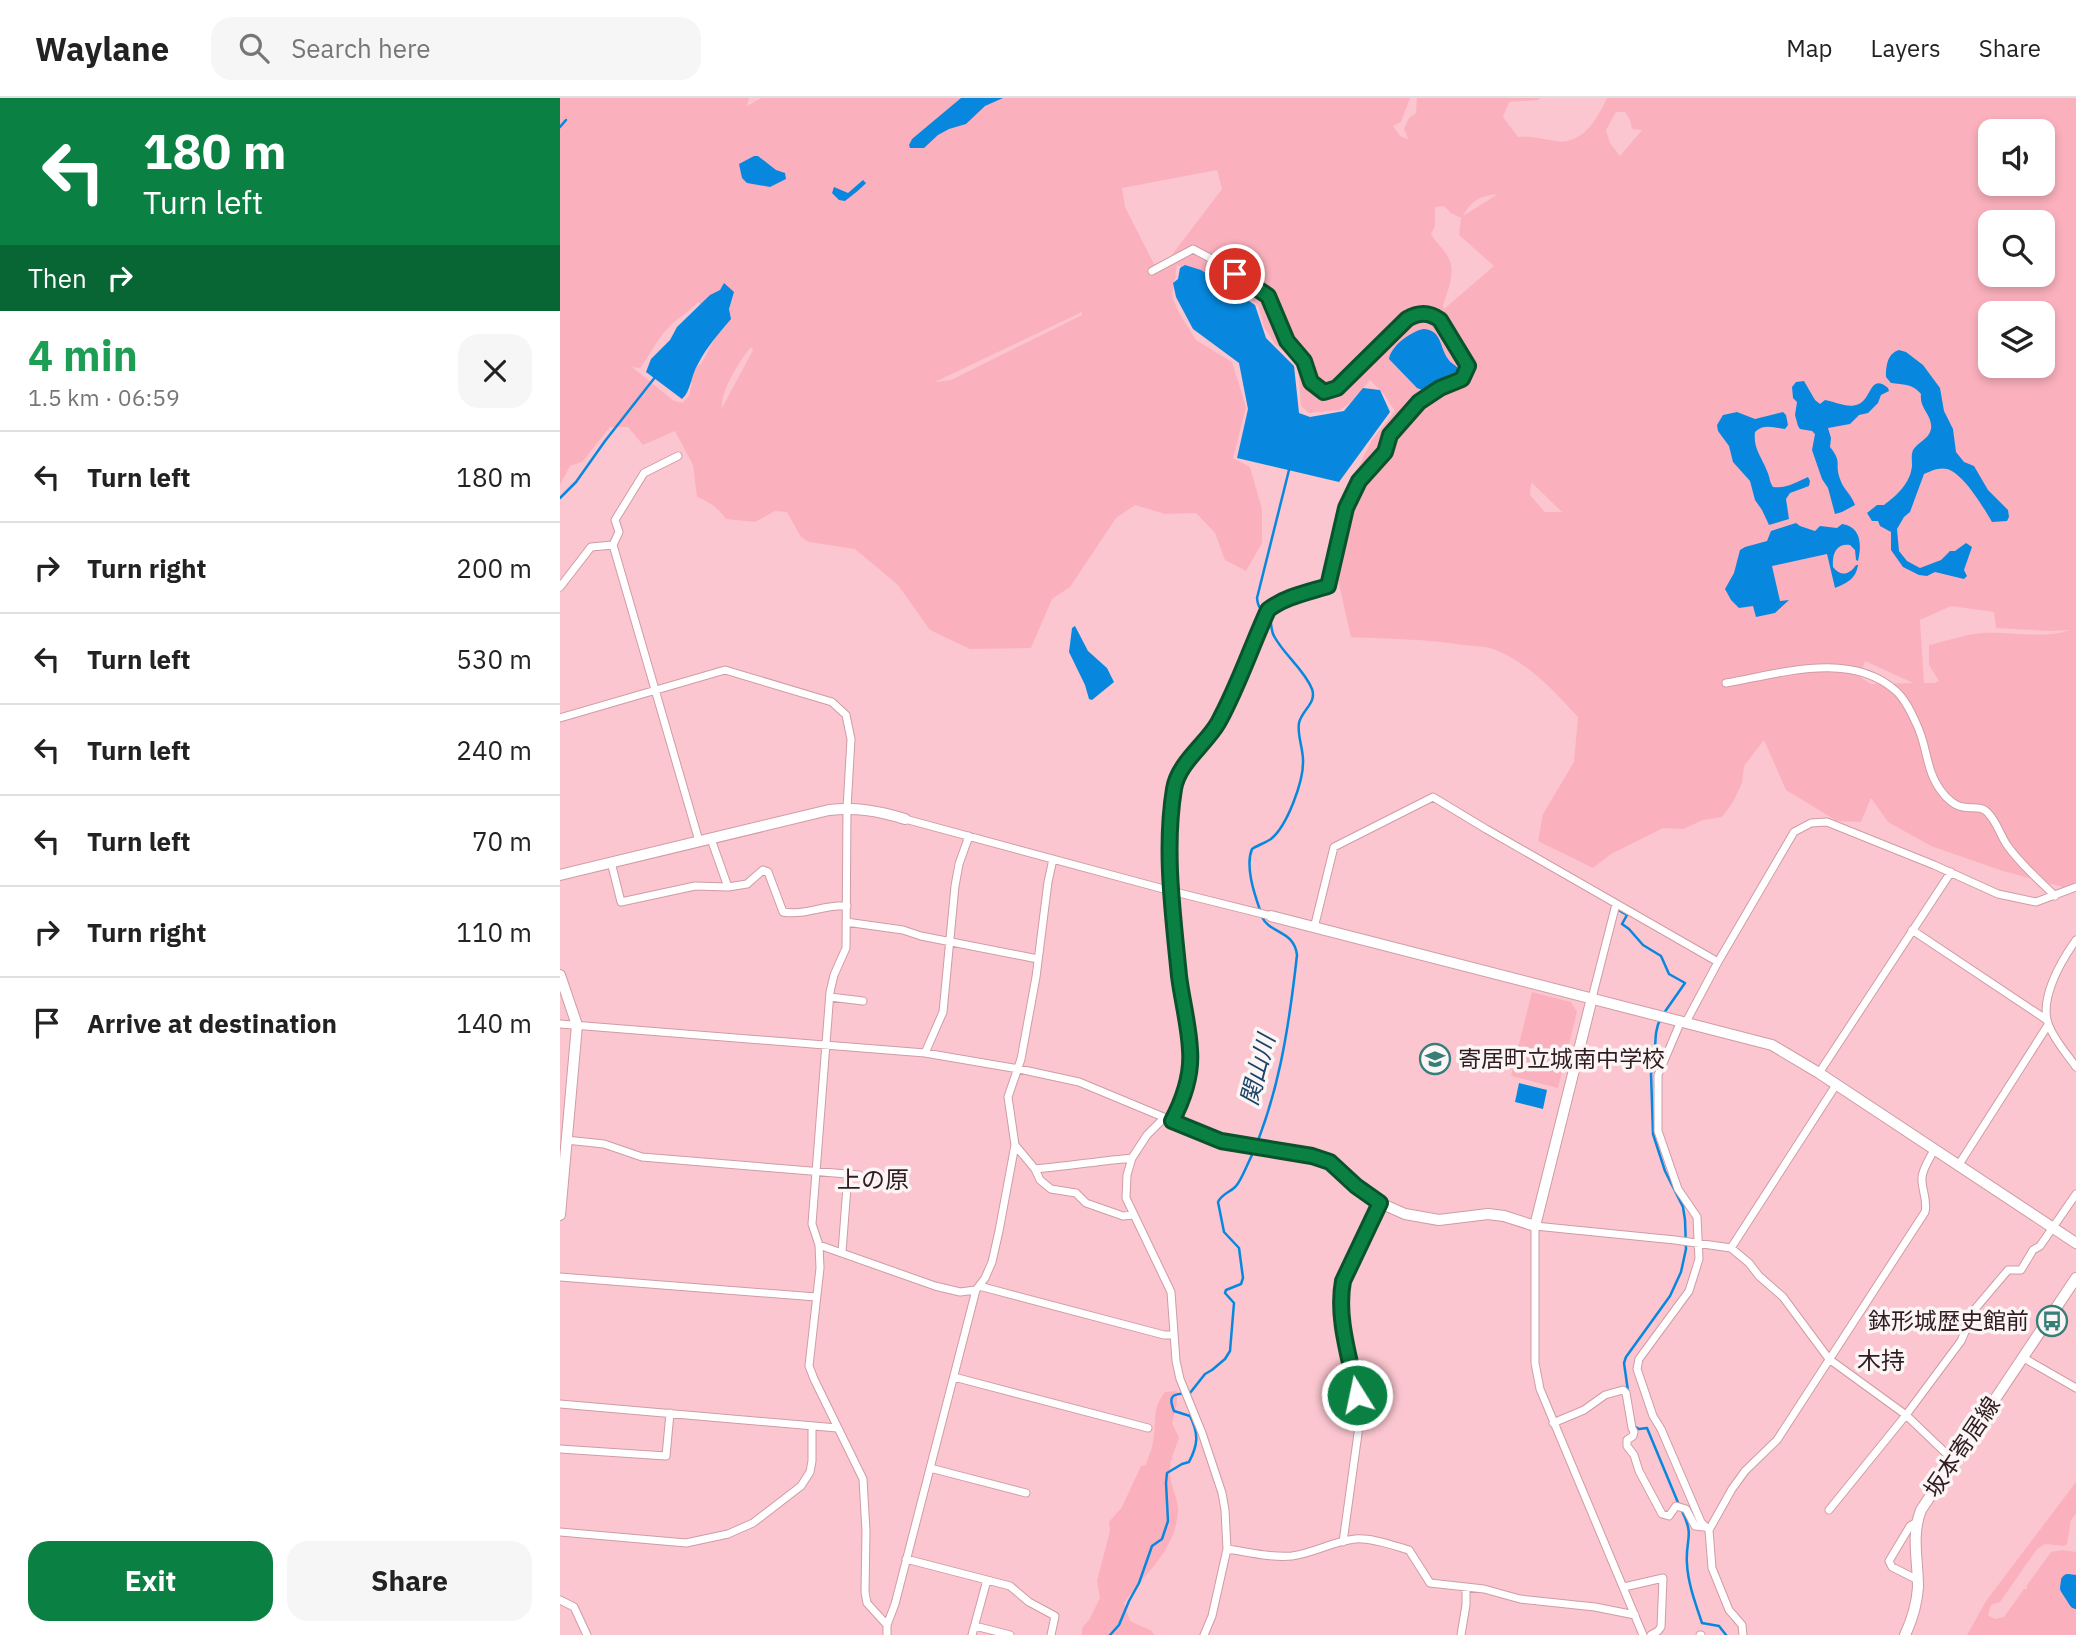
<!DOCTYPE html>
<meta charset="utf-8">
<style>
:root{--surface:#fff;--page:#f6f6f6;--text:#222;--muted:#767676;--line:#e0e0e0;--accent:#0b8043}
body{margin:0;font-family:"IBM Plex Sans","Noto Sans JP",sans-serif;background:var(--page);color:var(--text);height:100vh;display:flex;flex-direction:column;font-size:26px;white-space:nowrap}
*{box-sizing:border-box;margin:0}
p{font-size:23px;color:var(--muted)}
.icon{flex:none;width:38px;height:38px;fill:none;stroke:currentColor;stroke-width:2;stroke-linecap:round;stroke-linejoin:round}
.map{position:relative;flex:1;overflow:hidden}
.drawer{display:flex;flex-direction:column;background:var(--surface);width:560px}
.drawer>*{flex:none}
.banner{background:#0b8043;color:#fff;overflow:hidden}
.buttons{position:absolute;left:1418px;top:21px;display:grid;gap:14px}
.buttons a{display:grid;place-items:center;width:77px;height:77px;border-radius:14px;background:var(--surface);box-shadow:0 4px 10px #0003;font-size:35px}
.pin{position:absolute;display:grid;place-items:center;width:60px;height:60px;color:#fff;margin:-30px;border:4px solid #fff;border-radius:50%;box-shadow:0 2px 7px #0007}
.me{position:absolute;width:77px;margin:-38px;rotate:350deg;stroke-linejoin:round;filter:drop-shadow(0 0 5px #0008)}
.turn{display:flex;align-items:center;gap:24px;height:147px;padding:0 28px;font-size:32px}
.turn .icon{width:91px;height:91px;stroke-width:2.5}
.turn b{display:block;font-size:49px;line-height:60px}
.then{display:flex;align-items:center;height:66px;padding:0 28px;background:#0003;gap:14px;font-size:26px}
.round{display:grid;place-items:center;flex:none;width:74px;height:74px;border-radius:21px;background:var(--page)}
.summary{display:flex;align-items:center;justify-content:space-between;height:119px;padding:0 28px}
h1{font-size:42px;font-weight:800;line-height:52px;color:#1e9e55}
.button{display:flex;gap:14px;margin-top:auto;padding:14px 28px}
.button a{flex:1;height:80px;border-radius:21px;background:var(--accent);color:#fff;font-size:28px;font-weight:800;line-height:80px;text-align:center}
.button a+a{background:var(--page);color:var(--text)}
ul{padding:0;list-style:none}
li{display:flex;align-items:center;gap:21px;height:91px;padding:0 28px;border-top:2px solid var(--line)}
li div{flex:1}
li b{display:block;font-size:26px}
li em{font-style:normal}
header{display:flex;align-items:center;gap:42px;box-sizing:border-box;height:98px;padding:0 35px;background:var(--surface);border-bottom:2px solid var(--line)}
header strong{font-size:33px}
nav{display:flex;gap:38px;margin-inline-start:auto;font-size:24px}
.search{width:490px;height:63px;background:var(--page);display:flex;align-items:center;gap:18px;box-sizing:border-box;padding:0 24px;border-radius:21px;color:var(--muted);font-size:26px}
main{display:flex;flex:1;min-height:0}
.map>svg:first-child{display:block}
</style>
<header>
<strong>Waylane</strong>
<div class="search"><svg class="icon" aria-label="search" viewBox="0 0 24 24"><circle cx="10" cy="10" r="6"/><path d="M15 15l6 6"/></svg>Search here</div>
<nav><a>Map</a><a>Layers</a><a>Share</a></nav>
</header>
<main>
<section class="drawer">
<div class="banner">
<div class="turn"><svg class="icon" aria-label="left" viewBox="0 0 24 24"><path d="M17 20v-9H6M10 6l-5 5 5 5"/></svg><div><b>180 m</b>Turn left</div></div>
<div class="then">Then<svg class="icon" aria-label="right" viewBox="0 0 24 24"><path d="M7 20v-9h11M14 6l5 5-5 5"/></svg></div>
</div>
<div class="summary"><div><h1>4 min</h1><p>1.5 km · 06:59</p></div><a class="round"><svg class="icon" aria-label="close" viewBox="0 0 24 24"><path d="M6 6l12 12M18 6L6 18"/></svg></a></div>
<ul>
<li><svg class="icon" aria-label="left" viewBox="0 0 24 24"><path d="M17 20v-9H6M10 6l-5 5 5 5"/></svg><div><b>Turn left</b></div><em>180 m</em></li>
<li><svg class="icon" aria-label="right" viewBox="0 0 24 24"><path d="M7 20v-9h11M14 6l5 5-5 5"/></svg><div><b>Turn right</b></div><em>200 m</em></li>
<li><svg class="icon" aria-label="left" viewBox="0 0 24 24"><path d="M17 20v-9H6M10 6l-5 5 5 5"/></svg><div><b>Turn left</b></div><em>530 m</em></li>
<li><svg class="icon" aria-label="left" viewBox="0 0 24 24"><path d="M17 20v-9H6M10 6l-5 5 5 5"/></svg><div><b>Turn left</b></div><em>240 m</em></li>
<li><svg class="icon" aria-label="left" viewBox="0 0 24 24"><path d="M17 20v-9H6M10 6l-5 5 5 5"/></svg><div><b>Turn left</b></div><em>70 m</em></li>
<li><svg class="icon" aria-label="right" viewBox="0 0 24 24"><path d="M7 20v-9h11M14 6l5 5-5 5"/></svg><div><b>Turn right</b></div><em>110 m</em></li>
<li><svg class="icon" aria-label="arrive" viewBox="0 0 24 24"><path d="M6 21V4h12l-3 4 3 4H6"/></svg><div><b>Arrive at destination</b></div><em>140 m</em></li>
</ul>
<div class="button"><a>Exit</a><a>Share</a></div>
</section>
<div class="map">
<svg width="1516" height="1537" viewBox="0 0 1516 1537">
<rect width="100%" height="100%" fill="#fbc6cf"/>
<path fill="#fbb1bd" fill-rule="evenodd" d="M0,0H189L187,8L201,0H850L841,24L833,28L840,38L848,41L844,31L849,20L856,15L857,0H980L978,2L949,4L943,19L958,39C976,38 979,41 996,43C1023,47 1037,21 1047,0H1516V784L1503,789L1443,773L1371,748L1328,724L1311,700L1301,724L1277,723L1226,692L1204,642L1184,668L1182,685L1173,704L1162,719L1143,722L1123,731L1103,730L1051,756L1033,770L978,743L983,716L1014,664L1018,619C993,592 966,562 930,550C922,548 912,548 903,547C866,541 828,541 791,539L778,482L790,386L812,342L835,313L824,296L810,282L792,303L780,312L749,315L741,308L738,267L715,246L704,229L698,207L682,193L617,167L612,198L618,213L636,242L672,264L686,309L673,360L690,369L702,411V445L686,473L665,462L655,435L636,415L605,416L575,407L556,420L510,489L492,501L471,550L410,551L370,532L338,487L295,451L249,444L241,439L227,414L215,413L195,424L166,421C158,410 150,404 137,399L133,367L115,333L83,347L68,329H50L22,364L10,368L0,387ZM1056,14H1065L1070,22L1072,31L1082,32L1060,58L1050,45L1046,32ZM1430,33H1482V86H1430ZM657,72L662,91L608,162L597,172L565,109L562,90ZM939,96H938L903,118C913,101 920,98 939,96ZM884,108L891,115L901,120L899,137L934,168L884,211L883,208C887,194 897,173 888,159C884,151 876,145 871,136L875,128V109ZM1430,124H1482V177H1430ZM138,204L166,228L155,240L141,266L129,273L127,278L132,285L129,298L122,305L114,303L72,269L80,270C91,256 98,239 111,227C119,219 130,213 138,204ZM522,214V217L391,282L375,284ZM1430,215H1482V268H1430ZM191,249L193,252L162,310C160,294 180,262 191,249ZM971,385H972L1002,414H985L970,397ZM1391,508L1434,514L1436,530L1490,533L1510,532C1483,542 1452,533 1423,535C1405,536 1387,543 1369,547V567L1379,583L1374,585H1364L1360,522ZM1305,563L1353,585L1311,586L1300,579Z
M972,894L1011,904L1017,914L998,990L951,978Z
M617,1293V1305L612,1325L619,1340C615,1352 608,1365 610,1377C611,1389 619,1402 618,1414C615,1453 585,1475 564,1505L570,1523L592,1533L594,1537H522V1530L529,1522L540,1500L537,1483L550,1433L549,1424L562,1409L581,1368L586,1367C588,1359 592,1352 593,1344C597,1324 591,1312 605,1294Z
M1516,1384V1416L1511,1422L1507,1446L1504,1448L1485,1446L1477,1451L1440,1504L1431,1507L1428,1517L1435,1521L1444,1519L1464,1491H1467V1487L1491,1454L1503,1452L1516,1454V1537H1407L1426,1503Z"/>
<path fill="#0788de" d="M401,0H443L425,8L406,26L389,31L378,37L364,50H350L349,47L352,41Z
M194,58H198L216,72L225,75L226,81L210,89L187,85L182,80L179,66Z
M303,82L306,85C304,88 288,101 285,103L279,102L272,95L274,89L288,95Z
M625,167L641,172L695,207L706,240L734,268L739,315L750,319L784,313L803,290L820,292L830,314L779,384L677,360L688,311L679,265L633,231L616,199L613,185L618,181L620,170Z
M164,185L174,194L169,211L171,221C157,238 148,247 138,266C131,277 131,293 122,301L86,274L91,261L110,242L117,229L150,197L160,192Z
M863,231C882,232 879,248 888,261C892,267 896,266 900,273C885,276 875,287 862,292L857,290L829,261C831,248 850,234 863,231Z
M1339,252L1346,254L1363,267L1380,290L1384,313L1393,331L1396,354L1404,364L1414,368L1428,392L1448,412L1449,419L1447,423L1432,424C1424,410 1403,375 1387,371C1379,369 1371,373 1364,376L1350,414L1344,419L1337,431L1339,453L1347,463L1360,470L1381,462L1390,453H1395L1406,445L1412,449L1404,472L1407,478L1404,481L1375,474L1367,478L1359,477L1343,469L1331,452V434L1320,428L1318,423H1312L1307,415L1317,407H1324C1337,397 1350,386 1352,368C1352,362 1351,357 1353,352C1358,344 1369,341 1371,331C1373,317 1359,311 1361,296C1352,285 1343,287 1331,285L1326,279C1326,268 1327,256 1339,252Z
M1244,283L1255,302L1260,306L1265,302C1277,304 1288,311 1299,306C1312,300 1310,275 1328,290L1329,293L1321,297L1318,305L1308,315L1299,317L1290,326L1268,330L1271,340L1270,349C1283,365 1274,365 1280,381C1283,391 1292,397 1295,407L1282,414L1275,416L1268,390L1262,381L1252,352L1255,336L1252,333L1240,331L1238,328L1235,317L1237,304L1233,300L1232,289L1236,284Z
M1177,314L1195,321L1223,314L1226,317L1228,327L1225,331C1214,330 1204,325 1195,334C1193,350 1201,358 1207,373C1210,379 1209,383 1213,389C1226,391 1236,384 1248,379L1250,383L1249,388L1230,395L1226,401L1229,421L1209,427L1202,412L1195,402L1190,383L1173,364L1169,348L1158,333L1157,327L1163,317Z
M1236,425L1240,428L1255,433L1260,428L1277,430L1282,426C1301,429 1302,446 1298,463L1296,462L1295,452L1290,447C1276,445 1272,456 1273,469C1281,479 1289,477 1296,467H1298C1296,481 1287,485 1275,490L1267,456L1212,468L1220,503L1229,502L1215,515L1196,519L1193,508L1179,510L1171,502L1165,491L1174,475L1180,452L1185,449L1207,443L1211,433Z
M515,528L528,553L547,570L554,584L532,602L529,601L525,587L509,554L512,530Z
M959,985L987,992L983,1011L955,1004Z"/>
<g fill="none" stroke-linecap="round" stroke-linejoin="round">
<path stroke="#0788de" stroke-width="2.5" d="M0,29L6,22
M0,400L16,384L45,343L96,278
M700,812C694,795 685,768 692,751C698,747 705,745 711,741C727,728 744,683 743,662C743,650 737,637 739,625C742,612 757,605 752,591C744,571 724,557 714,538C711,533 711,524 710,517C701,513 698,510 697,500L729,372
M1060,813L1067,817L1062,826L1069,831L1083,847L1101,858L1109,876L1125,885L1104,915
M1068,1293L1064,1265L1066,1259L1110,1198L1121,1174L1126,1151L1125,1122L1123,1109L1105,1073L1093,1036L1091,975C1099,957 1091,937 1101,920
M1074,1328L1079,1331L1087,1330L1119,1407
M1122,1413C1135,1439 1125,1441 1127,1466C1128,1486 1136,1507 1142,1525L1159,1528L1166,1537
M550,1537L559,1527L569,1503L579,1485L592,1448L602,1441L608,1423L606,1385L607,1375L622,1366L629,1364C638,1347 639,1336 630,1318L614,1313C607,1296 614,1296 630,1295L645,1276L652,1272L665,1261L670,1253L674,1205L665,1195L666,1192L681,1186L683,1180L679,1150L664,1134L658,1104C662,1096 668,1095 674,1090C679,1086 682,1078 685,1072C718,1005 729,929 737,857C734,832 710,836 702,819"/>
<path stroke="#0788de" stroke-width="14" d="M1516,1484L1508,1483L1507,1490L1516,1504"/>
<g stroke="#cf9ca5" stroke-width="9">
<path id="street" d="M592,173L633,151L648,159L708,198L716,214L720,232L727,243L744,263L751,284L764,294L777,291L847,221C859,214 869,214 880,222L908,268L906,274L902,281L868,297L847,316L830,337L825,353L799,383L786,410L768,488L739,497L708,512C691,549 678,589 658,625C646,645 618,667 614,691C604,752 613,816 619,878C622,902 629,927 630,951C632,976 623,1002 612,1023
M118,358L84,375L55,422L59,434L53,447L139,743
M0,489L31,449L53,447
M1166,585C1219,576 1290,552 1336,593C1345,601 1351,614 1356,625C1368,648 1365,673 1382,694C1386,700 1395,708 1403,709C1412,711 1421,707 1428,715C1437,724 1440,737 1447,747C1460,766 1479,782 1495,798
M0,620L165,572L272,604L286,617L291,641L287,710L286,850L274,877L270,894L252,1126L259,1147L260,1170L249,1268L254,1281L303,1381L306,1433L305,1494L307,1505L327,1527
M345,721L611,793L711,818
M51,764L61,804L135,788L168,789L151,741
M168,789L187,786L203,772L208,774L223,814C245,818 265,806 287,808
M286,824L343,832L361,838L478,861
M754,830L774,749L873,699L926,731L1158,864
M1352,832L1487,922
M1516,842C1501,863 1478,902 1489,928C1495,943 1507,956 1516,969
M270,899L303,903
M1032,900L1056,806
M1121,923L1098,977V1033L1118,1091L1137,1119L1139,1161L1129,1193L1079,1261L1077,1271L1093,1318L1101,1331L1141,1424L1149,1432
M1126,924L1158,864L1234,734L1251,725L1267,724L1374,767L1438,796L1476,804L1516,789
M0,926L365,955L459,971L519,984L661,1043L702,1049
M365,955L383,914L395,788L399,766L409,738
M1259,975L1391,774
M604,1020L587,1037L572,1060L567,1077L566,1100L611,1194L616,1263L620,1281L642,1335L662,1395L665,1412L667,1451L652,1518L644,1537
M6,1042L44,1046L82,1059L299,1077
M455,1047L475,1071L480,1082L491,1091L516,1095L526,1105L563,1118L573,1117
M1398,1068L1488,927
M475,1071C508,1068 540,1063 572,1060
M259,1147L375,1188L400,1194L416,1192
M1171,1150L1276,987
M282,1154L288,1076
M0,1179L256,1199
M419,1188L604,1237H614
M1462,1259L1516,1290
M394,1279L588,1330
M0,1306L277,1330
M993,1325L1024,1312L1045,1297L1063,1292L1066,1295L1072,1330L1074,1334L1073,1338L1067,1342V1348L1074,1357L1079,1373L1102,1416L1109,1418L1116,1408L1126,1411L1135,1428L1144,1429
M0,1351L106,1358L110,1315
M370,1370L466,1395
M1269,1412L1346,1317L1401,1243L1415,1211L1448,1172H1461L1473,1152L1480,1148L1516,1096
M1357,1424L1350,1428L1329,1463L1332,1469L1358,1482
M0,1434L126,1445L168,1436L193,1425L241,1388L250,1374L252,1363V1329
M783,1444L800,1321L781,1213L783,1183L820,1105
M667,1451C688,1454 710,1460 732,1458C754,1455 774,1443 795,1441C810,1439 835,1448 849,1452L870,1485L924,1491L960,1501L1035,1509L1075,1517
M346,1461L450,1488L469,1504L495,1518L491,1537
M1064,1489L1103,1480L1101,1529L1098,1533L1091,1537
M0,1502L14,1509L27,1537
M415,1528L450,1537
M327,1537V1527L335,1506L416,1192L425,1180L432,1164L439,1133L455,1047L448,999L461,961L476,879L488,784L493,761
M412,1537L427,1482
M901,1537L906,1507V1489
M1083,1537L980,1291L975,1265V1128L1115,1142L1171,1150L1189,1165L1199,1178L1223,1199L1269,1261L1346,1317L1393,1362
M1140,1537H1141
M1183,1537L1182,1527L1169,1512L1152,1470L1149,1432L1172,1391L1185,1373L1217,1342L1365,1114C1368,1101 1361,1091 1362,1079C1363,1070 1370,1060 1374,1052"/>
</g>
<g stroke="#cf9ca5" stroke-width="12">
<path id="secondary" d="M0,777L269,712C297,709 319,713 345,721
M711,818L1212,947L1259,975L1516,1145
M0,877L17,927L0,1117
M702,1049L752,1058L770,1064L796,1088L820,1105L845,1116L879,1122L928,1116L944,1118L975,1128L1032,900
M1345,1537C1352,1522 1357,1505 1358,1489C1358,1462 1351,1437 1361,1412L1516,1180"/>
</g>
<use href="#street" stroke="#fff" stroke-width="7"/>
<use href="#secondary" stroke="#fff" stroke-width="10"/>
</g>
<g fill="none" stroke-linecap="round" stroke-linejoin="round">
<g stroke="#07532c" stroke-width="18">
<path id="route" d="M675,176L708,198L727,243L744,263L751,284L764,294L777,290L847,221C859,214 869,214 880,222L908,268L902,281L880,290L859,304L830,337L825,354L799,383L786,410L768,488C749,494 724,499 708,512C691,549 678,589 658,625C646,646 618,665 614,691C604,752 613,816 619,878C622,902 629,928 630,952C632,976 623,1002 612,1023L661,1043L752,1058L770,1064L796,1088L820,1105L783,1183C776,1220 790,1260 797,1297"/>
</g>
<use href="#route" stroke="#0b8043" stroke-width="12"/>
</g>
<defs>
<g id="school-ring" transform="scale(1.575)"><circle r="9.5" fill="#fbf5f6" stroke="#367e78" stroke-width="1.5"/><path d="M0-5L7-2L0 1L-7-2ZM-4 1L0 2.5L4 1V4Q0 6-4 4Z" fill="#367e78"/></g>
<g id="bus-ring" transform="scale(1.575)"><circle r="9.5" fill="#fbf5f6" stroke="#367e78" stroke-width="1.5"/><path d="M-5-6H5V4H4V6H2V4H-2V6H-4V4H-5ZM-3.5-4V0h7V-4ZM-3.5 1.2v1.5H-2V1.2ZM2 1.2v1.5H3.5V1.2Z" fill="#367e78"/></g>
</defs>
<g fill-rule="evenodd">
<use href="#school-ring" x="875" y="961"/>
<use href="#bus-ring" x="1492" y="1223"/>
</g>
<g text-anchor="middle" stroke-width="7" stroke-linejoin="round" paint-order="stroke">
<g font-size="23" fill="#311d21" stroke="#fbf5f6" text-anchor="start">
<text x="898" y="969">寄居町立城南中学校</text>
<text x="1469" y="1231" text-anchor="end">鉢形城歴史館前</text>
</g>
<g font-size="23" fill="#311d21" stroke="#fbf5f6">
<text transform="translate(1402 1349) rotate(-56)" y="8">坂本寄居線</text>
</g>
<g font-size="24" font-style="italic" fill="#1a4367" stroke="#fbf5f6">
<text transform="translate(698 972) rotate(-75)" y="8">関山川</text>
</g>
<g font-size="24" fill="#311d21" stroke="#fbf5f6">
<text x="313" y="1090">上の原</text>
<text x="1321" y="1271">木持</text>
</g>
</g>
</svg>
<div class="buttons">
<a><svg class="icon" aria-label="sound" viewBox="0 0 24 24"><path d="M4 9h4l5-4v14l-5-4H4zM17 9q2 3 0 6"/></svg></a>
<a><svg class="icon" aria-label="search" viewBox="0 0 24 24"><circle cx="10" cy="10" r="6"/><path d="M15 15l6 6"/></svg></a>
<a><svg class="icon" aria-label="layers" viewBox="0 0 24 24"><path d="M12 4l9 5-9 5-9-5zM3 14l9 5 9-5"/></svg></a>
</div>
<div class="pin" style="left:675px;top:176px;background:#d93025"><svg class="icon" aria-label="arrive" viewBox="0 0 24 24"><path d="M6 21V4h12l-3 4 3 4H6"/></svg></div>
<svg class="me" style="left:797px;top:1297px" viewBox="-20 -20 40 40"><circle r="17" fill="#0b8043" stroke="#fff" stroke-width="3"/><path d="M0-11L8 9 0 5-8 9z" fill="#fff"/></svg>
</div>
</main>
